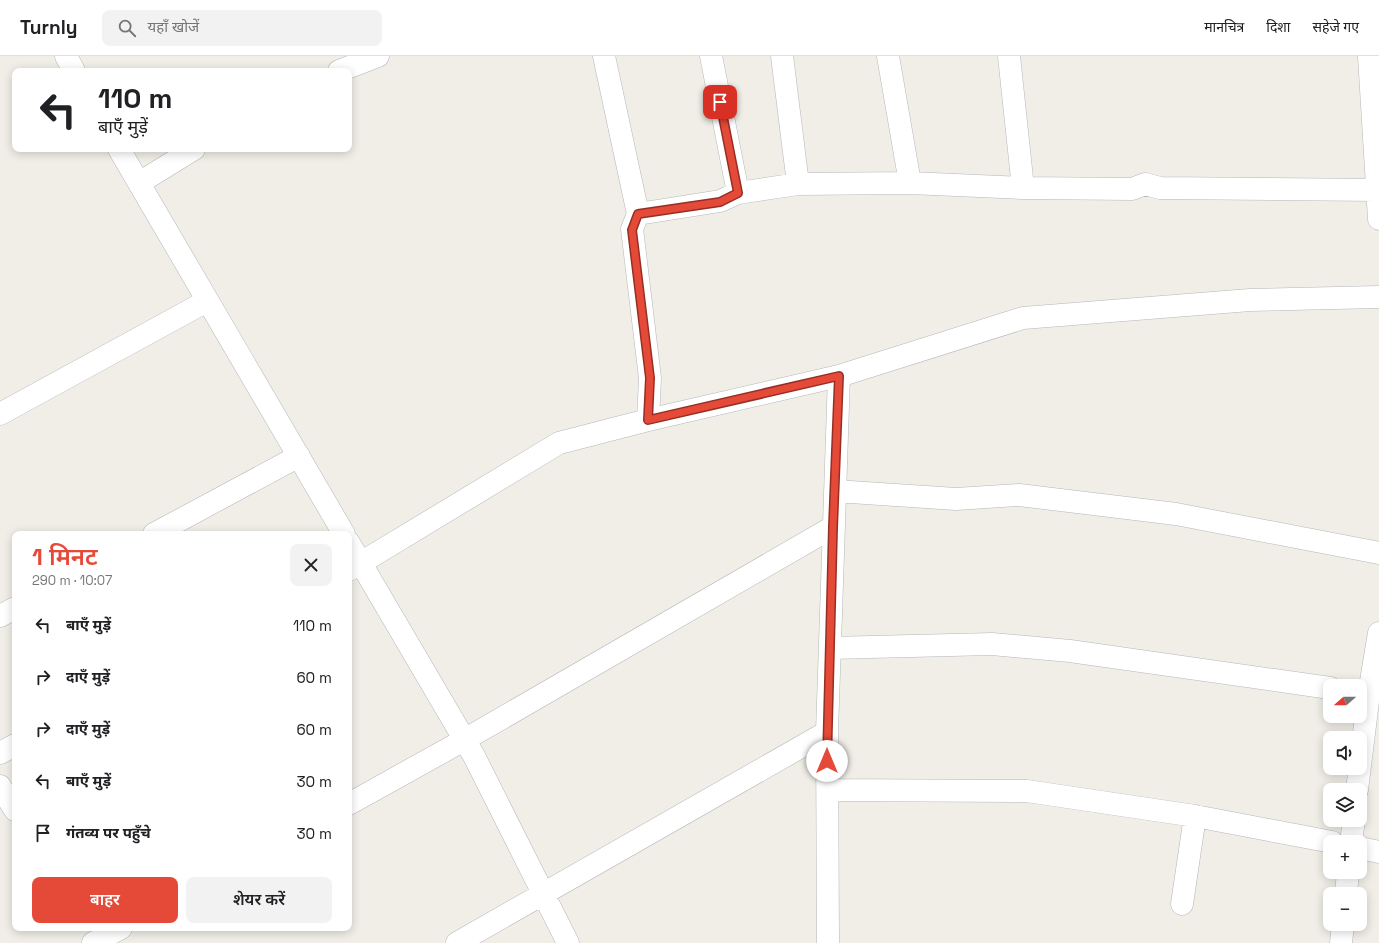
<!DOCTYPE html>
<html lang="hi">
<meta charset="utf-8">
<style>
:root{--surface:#fff;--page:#f2f2f2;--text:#202124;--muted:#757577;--line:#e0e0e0;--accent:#e54938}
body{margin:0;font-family:"Space Grotesk","Noto Sans Devanagari",sans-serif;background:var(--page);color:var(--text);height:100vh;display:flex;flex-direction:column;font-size:15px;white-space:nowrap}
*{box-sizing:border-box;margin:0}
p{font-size:13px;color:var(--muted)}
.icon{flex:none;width:22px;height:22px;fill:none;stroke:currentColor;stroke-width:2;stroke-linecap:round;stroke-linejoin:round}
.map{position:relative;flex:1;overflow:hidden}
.side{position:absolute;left:12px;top:475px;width:340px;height:400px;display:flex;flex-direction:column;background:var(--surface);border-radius:8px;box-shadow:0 2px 10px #0003}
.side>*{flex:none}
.top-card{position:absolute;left:12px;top:12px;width:340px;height:84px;border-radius:8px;box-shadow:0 2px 10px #0003;background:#fff;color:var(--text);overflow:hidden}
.needle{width:26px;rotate:249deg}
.fabs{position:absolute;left:1323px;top:623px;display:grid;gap:8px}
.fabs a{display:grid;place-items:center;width:44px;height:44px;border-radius:8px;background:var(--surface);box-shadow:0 2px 10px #0003;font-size:20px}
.pin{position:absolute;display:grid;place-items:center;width:34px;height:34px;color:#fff;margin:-17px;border-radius:8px;box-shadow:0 2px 6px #0006}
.me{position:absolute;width:44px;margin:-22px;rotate:0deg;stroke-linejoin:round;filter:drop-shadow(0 0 3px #0008)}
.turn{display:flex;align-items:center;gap:14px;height:84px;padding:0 20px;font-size:18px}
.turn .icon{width:52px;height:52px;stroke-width:2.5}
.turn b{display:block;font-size:28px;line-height:34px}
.round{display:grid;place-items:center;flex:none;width:42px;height:42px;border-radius:8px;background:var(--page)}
.headline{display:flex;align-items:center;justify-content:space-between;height:68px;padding:0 20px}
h1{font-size:24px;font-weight:600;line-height:30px;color:var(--accent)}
.button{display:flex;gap:8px;margin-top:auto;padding:8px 20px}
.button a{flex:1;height:46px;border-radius:8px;background:var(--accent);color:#fff;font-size:16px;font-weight:600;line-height:46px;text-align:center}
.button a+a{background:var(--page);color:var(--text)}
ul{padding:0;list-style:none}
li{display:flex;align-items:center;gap:12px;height:52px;padding:0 20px}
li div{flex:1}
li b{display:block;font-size:15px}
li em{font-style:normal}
header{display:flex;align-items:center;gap:24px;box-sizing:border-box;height:56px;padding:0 20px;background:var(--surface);border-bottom:1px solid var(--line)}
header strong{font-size:19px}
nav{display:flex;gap:22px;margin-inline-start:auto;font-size:14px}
.search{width:280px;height:36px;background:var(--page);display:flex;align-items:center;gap:10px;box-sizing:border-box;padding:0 14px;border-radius:8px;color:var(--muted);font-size:15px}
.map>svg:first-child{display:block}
</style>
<header>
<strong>Turnly</strong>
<div class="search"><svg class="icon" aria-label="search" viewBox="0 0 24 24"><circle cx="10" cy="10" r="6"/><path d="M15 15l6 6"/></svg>यहाँ खोजें</div>
<nav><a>मानचित्र</a><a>दिशा</a><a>सहेजे गए</a></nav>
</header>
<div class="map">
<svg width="1379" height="887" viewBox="0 0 1379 887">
<rect width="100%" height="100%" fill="#f0eee7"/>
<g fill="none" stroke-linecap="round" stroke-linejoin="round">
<g stroke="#b4b7bb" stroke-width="23">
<path id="minor" d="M66,0L74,15
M604,0L638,158L632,173L650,322L648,364
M711,0L738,137
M782,0L798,128
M888,0L910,127
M1009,0L1023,132
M1369,0L1379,163
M339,15L378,0
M119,93L344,478
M139,127L194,93
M638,158L720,145L738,137L798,128L910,127L1023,132L1132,133L1145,128L1160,132L1377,134
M839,320L1023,262L1250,244L1379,241
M0,358L207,245
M835,435L956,443L1019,439L1176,458L1379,497
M154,478L299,400
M349,487L474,700L568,887
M349,514L559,387L648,364L839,320L827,676L828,887
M0,560L15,552
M830,592L992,588L1070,595L1330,632
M0,697L15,689
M0,730L15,754
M828,734L1027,735L1195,760L1332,786
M1357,734L1369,637L1379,577
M349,748L464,684L833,471
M1351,786L1354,764
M1360,792L1379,796
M1346,838L1348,816
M1182,848L1195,760
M93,887L121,872
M457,887L827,676
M1341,887L1343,868"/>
</g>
<use href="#minor" stroke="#fff" stroke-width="22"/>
</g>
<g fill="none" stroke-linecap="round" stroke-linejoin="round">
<g stroke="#952f24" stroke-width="10">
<path id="route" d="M720,46L738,137L720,146L638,158L632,174L650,322L648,364L839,320L833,471L827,705"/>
</g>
<use href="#route" stroke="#e54938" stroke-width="7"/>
</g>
</svg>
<div class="fabs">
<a><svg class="needle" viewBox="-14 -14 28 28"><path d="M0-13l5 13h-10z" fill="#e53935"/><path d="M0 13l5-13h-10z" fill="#757577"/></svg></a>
<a><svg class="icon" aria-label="sound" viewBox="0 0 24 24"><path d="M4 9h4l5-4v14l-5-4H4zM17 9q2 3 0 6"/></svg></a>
<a><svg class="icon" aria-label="layers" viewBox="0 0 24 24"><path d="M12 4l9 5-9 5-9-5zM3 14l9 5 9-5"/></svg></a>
<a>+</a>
<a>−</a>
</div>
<div class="pin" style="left:720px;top:46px;background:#d93025"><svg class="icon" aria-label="arrive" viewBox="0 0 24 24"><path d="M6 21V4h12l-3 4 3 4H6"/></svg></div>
<svg class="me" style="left:827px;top:705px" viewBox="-20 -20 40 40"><circle r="19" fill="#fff"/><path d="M0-13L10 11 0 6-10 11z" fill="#e54938"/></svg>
<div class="top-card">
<div class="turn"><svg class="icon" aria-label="left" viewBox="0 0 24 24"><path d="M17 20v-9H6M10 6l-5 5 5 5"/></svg><div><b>110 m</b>बाएँ मुड़ें</div></div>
</div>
<section class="side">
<div class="headline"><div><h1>1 मिनट</h1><p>290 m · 10:07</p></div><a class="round"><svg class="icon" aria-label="close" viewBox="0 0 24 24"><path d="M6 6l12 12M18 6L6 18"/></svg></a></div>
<ul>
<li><svg class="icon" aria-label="left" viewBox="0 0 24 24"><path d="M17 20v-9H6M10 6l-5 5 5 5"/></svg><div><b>बाएँ मुड़ें</b></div><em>110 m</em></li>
<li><svg class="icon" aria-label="right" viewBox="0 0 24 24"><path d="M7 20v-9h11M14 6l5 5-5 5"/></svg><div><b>दाएँ मुड़ें</b></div><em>60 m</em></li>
<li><svg class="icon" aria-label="right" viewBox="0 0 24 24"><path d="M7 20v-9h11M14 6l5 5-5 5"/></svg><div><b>दाएँ मुड़ें</b></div><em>60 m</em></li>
<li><svg class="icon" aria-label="left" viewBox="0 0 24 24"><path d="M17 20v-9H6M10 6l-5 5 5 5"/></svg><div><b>बाएँ मुड़ें</b></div><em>30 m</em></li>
<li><svg class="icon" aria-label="arrive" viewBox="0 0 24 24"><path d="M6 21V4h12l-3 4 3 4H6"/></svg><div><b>गंतव्य पर पहुँचे</b></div><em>30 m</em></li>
</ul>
<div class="button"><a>बाहर</a><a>शेयर करें</a></div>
</section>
</div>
